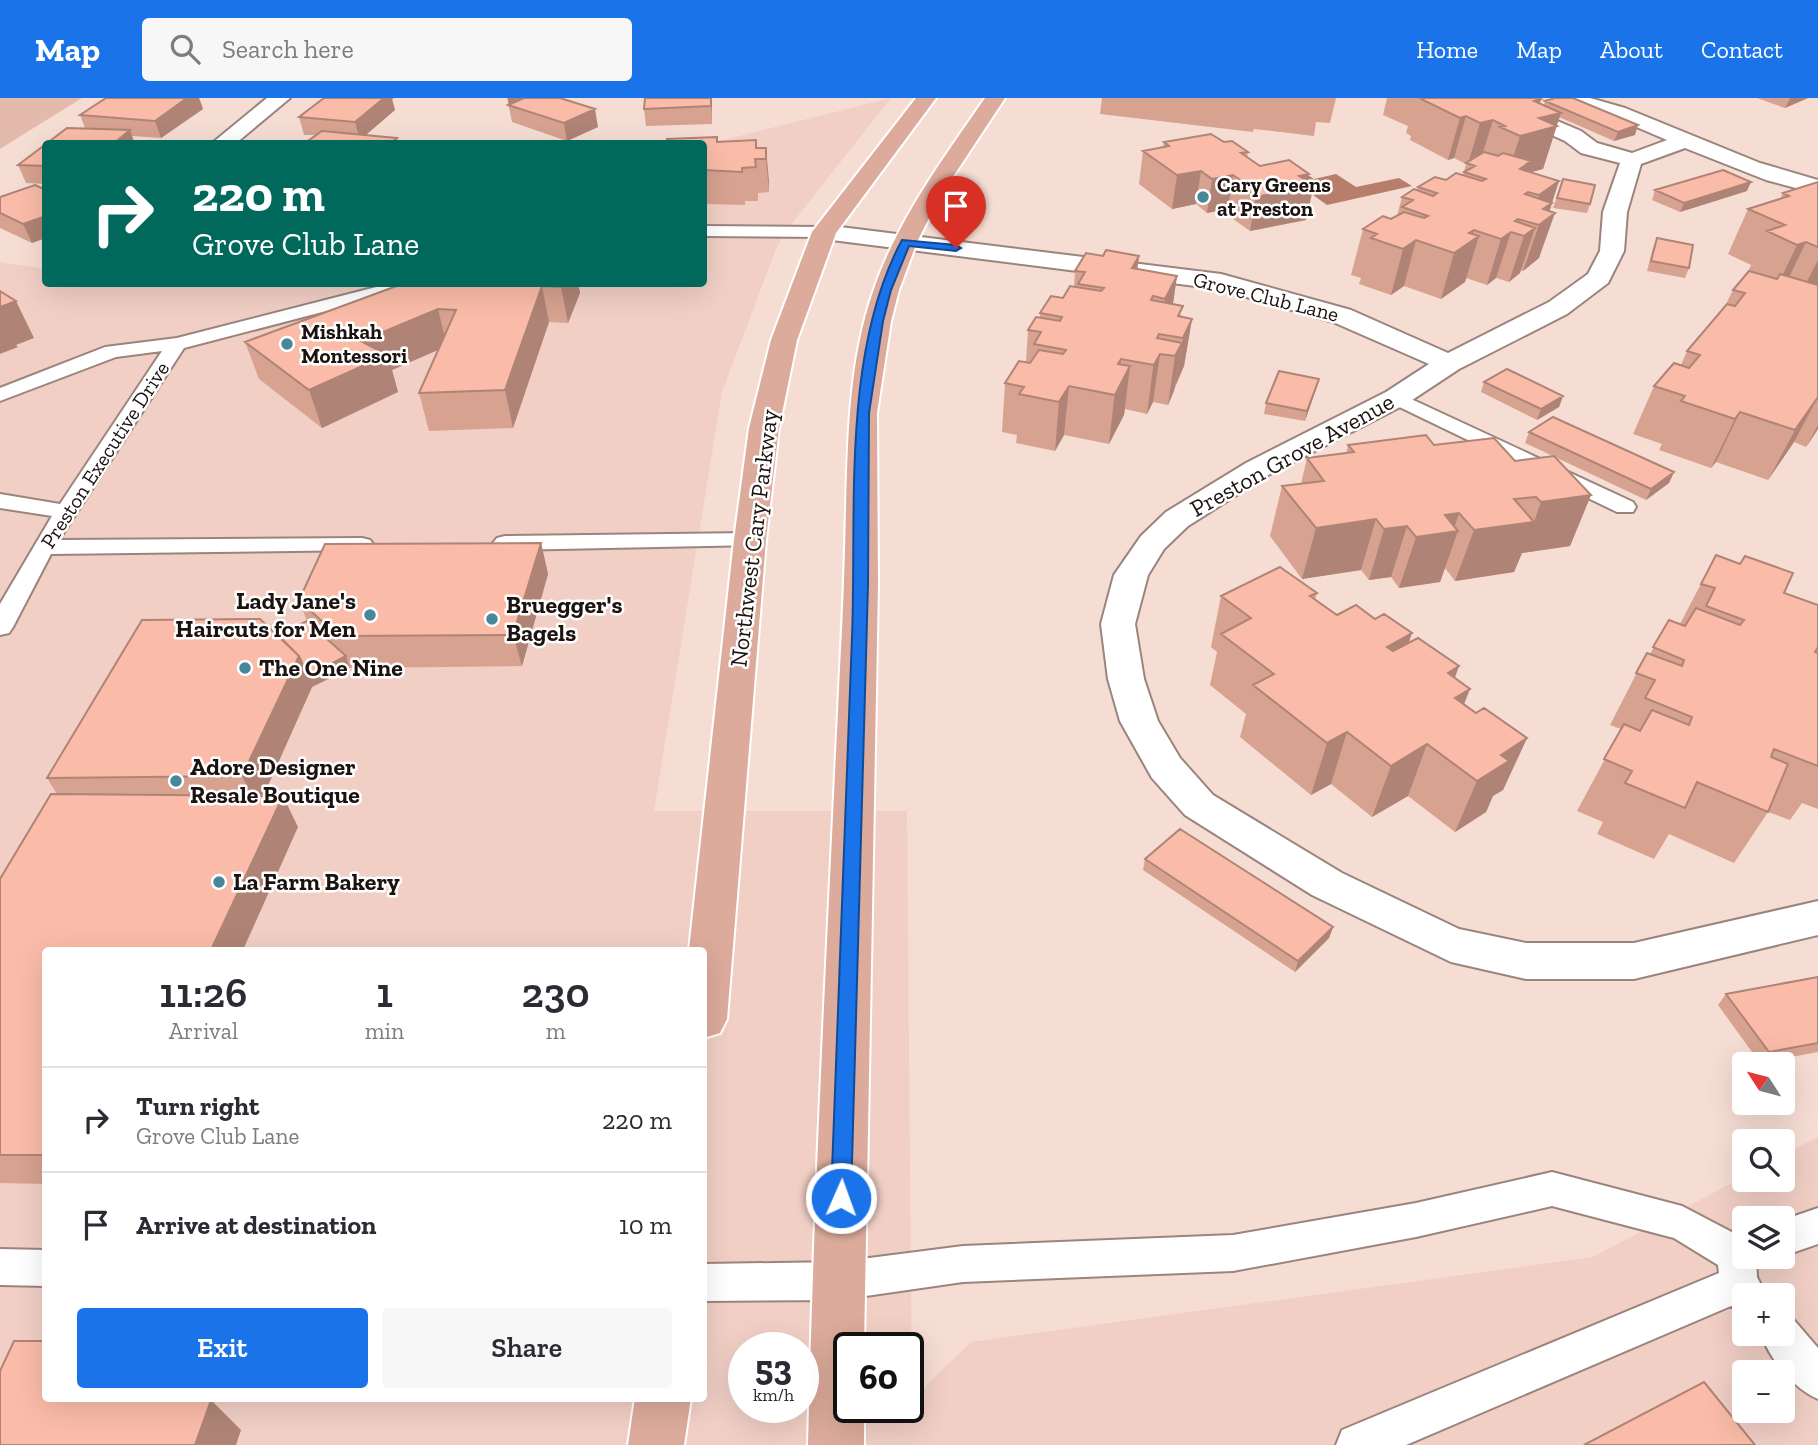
<!DOCTYPE html>
<meta charset="utf-8">
<style>
:root{--surface:#fff;--page:#f7f7f7;--text:#2b2b33;--muted:#7c7c81;--line:#e1e1e2;--accent:#1a73e8}
body{margin:0;font-family:"Zilla Slab",serif;background:var(--page);color:var(--text);height:100vh;display:flex;flex-direction:column;font-size:26px;white-space:nowrap}
*{box-sizing:border-box;margin:0}
p{font-size:23px;color:var(--muted)}
.icon{flex:none;width:38px;height:38px;fill:none;stroke:currentColor;stroke-width:2;stroke-linecap:round;stroke-linejoin:round}
.map{position:relative;flex:1;overflow:hidden}
.panel{position:absolute;left:42px;top:849px;width:665px;height:455px;display:flex;flex-direction:column;background:var(--surface);border-radius:7px;box-shadow:0 7px 28px #0002}
.panel>*{flex:none}
.top-card{position:absolute;left:42px;top:42px;width:665px;height:147px;border-radius:7px;box-shadow:0 7px 28px #0002;background:#00695c;color:#fff;overflow:hidden}
.needle{width:46px;rotate:306deg}
.tools{position:absolute;left:1732px;top:954px;display:grid;gap:14px}
.tools a{display:grid;place-items:center;width:63px;height:63px;border-radius:7px;background:var(--surface);box-shadow:0 7px 28px #0002;font-size:35px}
.speed{position:absolute;left:728px;top:1234px;display:flex;gap:14px;font-size:35px;font-weight:700;text-align:center}
.speed>*{display:grid;place-content:center;width:91px;height:91px;border-radius:50%;background:var(--surface);box-shadow:0 7px 28px #0002;line-height:1}
.speed small{font-size:18px;font-weight:400}
.speed .limit{border:4px solid #111;border-radius:10px;background:#fff;color:#111}
.pin{position:absolute;display:grid;place-items:center;width:60px;height:60px;color:#fff;margin:-72px -30px;border-radius:50% 50% 50% 0;rotate:-45deg;box-shadow:0 0 7px #0007}
.pin .icon{rotate:45deg}
.me{position:absolute;width:77px;margin:-38px;rotate:2deg;stroke-linejoin:round;filter:drop-shadow(0 0 5px #0008)}
.turn{display:flex;align-items:center;gap:24px;height:147px;padding:0 35px;font-size:32px}
.turn .icon{width:91px;height:91px;stroke-width:2.5}
.turn b{display:block;font-size:49px;line-height:60px}
.eta{display:flex;justify-content:space-evenly;align-items:center;height:119px;text-align:center}
.eta b{font-size:42px;font-weight:600;line-height:49px}
.button{display:flex;gap:14px;margin-top:auto;padding:14px 35px}
.button a{flex:1;height:80px;border-radius:7px;background:var(--accent);color:#fff;font-size:28px;font-weight:600;line-height:80px;text-align:center}
.button a+a{background:var(--page);color:var(--text)}
ul{padding:0;list-style:none}
li{display:flex;align-items:center;gap:21px;height:105px;padding:0 35px;border-top:2px solid var(--line)}
li div{flex:1}
li b{display:block;font-size:26px}
li em{font-style:normal}
header{display:flex;align-items:center;gap:42px;box-sizing:border-box;height:98px;padding:0 35px;background:var(--accent);color:#fff}
header strong{font-size:33px}
nav{display:flex;gap:38px;margin-inline-start:auto;font-size:24px}
.search{width:490px;height:63px;background:var(--page);display:flex;align-items:center;gap:18px;box-sizing:border-box;padding:0 24px;border-radius:7px;color:var(--muted);font-size:26px}
.map>svg:first-child{display:block}
</style>
<header>
<strong>Map</strong>
<div class="search"><svg class="icon" aria-label="search" viewBox="0 0 24 24"><circle cx="10" cy="10" r="6"/><path d="M15 15l6 6"/></svg>Search here</div>
<nav><a>Home</a><a>Map</a><a>About</a><a>Contact</a></nav>
</header>
<div class="map">
<svg width="1818" height="1347" viewBox="0 0 1818 1347">
<rect width="100%" height="100%" fill="#f6ddd4"/>
<path fill="#f1cfc5" fill-rule="evenodd" d="M891,0L786,133L776,151L722,294L654,713H907L912,1301L971,1244L1593,1159L1745,1078V1082H1783V1057L1818,1039V1347H0V164L45,171L46,186H704V46L665,45L719,43ZM46,852H704V1300H46ZM1745,1120H1783V1158H1745ZM1745,1197H1783V1236H1745ZM744,1250H803V1309H744ZM849,1250H908V1309H849ZM1745,1274H1783V1312H1745Z"/>
<path fill="#e4baac" d="M0,0H82L0,51Z"/>
<path fill="#b77e6b" d="M1306,76L1314,81L1336,76L1356,89L1399,80L1412,88L1327,107L1313,97L1322,95L1313,89L1299,92Z"/>
<g fill="none" stroke-linecap="round" stroke-linejoin="round">
<g stroke="#9b847d" stroke-width="4">
<path id="service" d="M704,128L824,129L833,134L824,139L704,138Z
M388,186H417L415,190L184,250L59,442L362,440L370,442L374,447L370,452L51,456L13,529L9,535L0,537V506L52,418L0,410V396L60,406L162,253L116,259L0,303V290L105,249L177,240Z
M1396,294L1633,404L1636,409L1633,414H1617L1389,304L1386,300L1389,296Z
M750,435L758,437L762,442L758,447L505,452L497,450L493,445L497,440L505,438Z
M1552,1074L1682,1108L1745,1141V1158H1756L1757,1179L1766,1197H1745V1215L1731,1208L1406,1347H1336L1342,1332L1719,1175L1718,1167L1674,1140L1552,1108L1416,1139L1233,1173L963,1184L838,1202L704,1203V1166L838,1164L963,1148L1233,1137L1416,1105Z
M1818,1110V1146L1783,1158V1122Z
M0,1151L46,1152V1188L0,1187Z
M1783,1218L1794,1222L1818,1250V1301C1794,1291 1769,1260 1761,1236H1783Z"/>
</g>
<g stroke="#9b847d" stroke-width="4">
<path id="minor" d="M267,0H290L235,46H211Z
M1476,0H1503L1581,33L1597,45L1632,55L1667,42L1620,22L1562,4L1559,0H1590L1625,10L1760,65L1818,82V96L1766,82L1685,50L1641,66L1627,114L1624,153L1608,185L1567,216L1459,271L1406,306L1268,377L1188,428L1164,451L1148,477L1135,526L1144,581L1158,623L1180,660L1213,697L1342,775L1459,831L1526,845H1634L1818,803V837L1634,881H1526L1451,864L1312,797L1185,717L1152,680L1120,623L1108,581L1101,526L1114,477L1141,438L1166,414L1246,365L1386,294L1429,266L1333,224L1219,191L824,141L816,139L812,134L816,129L824,127L1221,176L1351,212L1448,255L1549,204L1588,176L1600,153L1603,114L1620,65L1581,55L1565,43L1479,4Z"/>
</g>
<g stroke="#fff" stroke-width="4">
<path id="primary" d="M916,0H936L836,135L797,242L779,330L766,442L727,921L720,935L704,940V852H689L734,442L749,330L771,242L812,134Z
M985,0H1005L939,100L917,144L899,192L891,223L877,315L878,486L864,1250H849V1309H864V1347H808C814,1088 828,829 840,570C843,517 845,464 846,411C848,338 849,261 874,191C898,121 943,61 985,0Z
M635,1300H691L684,1347H628Z"/>
</g>
<use href="#service" fill="#fff" fill-rule="evenodd"/>
<use href="#minor" fill="#fff" fill-rule="evenodd"/>
<use href="#primary" fill="#dcab9b" fill-rule="evenodd"/>
</g>
<path fill="#d7a290" d="M106,0H199L203,11L161,40L132,38L85,30L80,17Z
M324,0H394L392,1L395,12L365,37H304L299,19Z
M507,0H560L598,29L567,43L512,24Z
M711,0L712,26L646,28L644,11Z
M1102,0H1336L1330,25L1316,24L1314,38L1254,31L1253,34L1100,16Z
M1387,0H1539L1541,1L1540,5L1544,7L1545,3L1635,37L1614,43L1559,19L1543,71L1530,74L1552,105L1549,114L1539,160L1523,173L1521,172L1520,175L1509,184L1496,180L1487,187L1466,180L1465,184L1441,201L1404,188L1391,197L1359,186L1361,180L1351,177L1363,131L1391,121L1397,118L1402,99L1417,92L1418,89L1463,77L1466,66L1454,60L1448,62L1410,42L1411,38L1406,35L1408,28L1383,17Z
M1757,0H1808L1785,10Z
M718,44L757,50H766L769,94L758,95V103H745V107L707,106V110H704V46Z
M1164,44H1223L1248,54L1247,59L1260,68L1307,83L1306,122L1250,133L1233,121L1234,115L1228,111L1207,115L1196,106L1172,111L1139,86L1143,53L1163,49Z
M46,46V86L26,85L18,67Z
M1563,81L1590,106L1587,115L1553,110Z
M1818,84V331L1806,349L1794,344L1768,382L1716,364L1711,370L1659,352L1662,346L1633,336L1654,288L1681,267L1687,253L1726,206L1733,192L1748,174L1751,167L1728,156L1748,111L1780,101L1783,95Z
M35,87L32,145L0,130V99Z
M1655,92L1747,93L1680,114L1652,102Z
M1657,140L1689,170L1685,180L1647,173L1653,150Z
M1139,158L1137,171L1177,178L1173,206L1182,219L1192,221L1184,268L1168,307L1153,304L1147,316L1125,311L1124,317L1109,346L1064,337L1055,353L1016,345L1017,337L1002,334L1005,285L1026,264L1028,232L1040,220V215L1063,200L1074,189L1075,173Z
M402,186H578L580,195L568,225L549,224L513,330L429,333L419,295L438,252L392,272L398,294L322,330L259,281L245,244Z
M1484,284L1563,298L1559,309L1537,322L1481,294Z
M1316,291L1305,323L1264,316L1266,305Z
M1529,334L1674,374L1669,385L1646,402L1555,359L1591,397L1570,448L1522,455L1514,474L1455,483L1445,470L1440,484L1399,490L1391,479L1369,482L1361,472L1302,481L1270,438L1282,388L1301,386L1307,360L1346,356L1348,347H1434L1515,363L1553,358L1525,345Z
M541,445L548,476L522,568L350,570L312,589L263,698L298,729L46,852V1086L0,1085V781L57,696L47,680L278,537L307,523L299,502Z
M1716,457L1784,495L1818,507V711L1802,705L1790,722L1768,714L1734,765L1669,736L1654,761L1597,736L1603,724L1577,713L1621,631L1610,627L1647,555L1650,556L1669,522L1680,526Z
M1317,495L1315,502L1337,517L1409,545L1459,568L1455,580L1464,607L1476,615L1527,640L1503,692L1493,698L1486,714L1455,734L1408,698L1372,719L1331,686L1311,697L1240,639L1246,616L1210,587L1217,554L1211,549L1221,498Z
M1145,761L1333,829L1329,840L1295,874L1143,772Z
M1818,879V954L1760,965L1718,907L1726,896Z"/>
<path fill="#af8476" d="M187,0H199L203,11L161,40L155,23Z
M384,0H394L392,1L395,12L360,42L355,24Z
M508,0H560L509,6Z
M711,0L712,11V26L711,8Z
M1790,0H1808L1785,10Z
M1541,1L1530,35L1539,20L1561,15L1543,71L1506,81L1520,38L1534,3Z
M595,11L598,29L567,43L564,25Z
M1466,18L1454,60L1448,62L1460,20Z
M1493,22L1480,64L1468,66L1480,25Z
M1638,27L1635,37L1614,43L1618,34Z
M130,32L135,46H113Z
M397,40L398,46H390Z
M766,50L769,83V94L766,61Z
M704,72L707,106V110L704,79Z
M1201,73L1196,106L1172,111L1177,77Z
M1309,76L1306,89L1314,87L1306,122L1250,133L1256,99L1299,78Z
M1233,77L1228,111L1207,115L1212,81Z
M1559,83L1547,121L1555,115L1539,160L1523,173L1539,127L1530,124L1539,97Z
M1751,84L1747,93L1680,114L1684,105Z
M1528,94L1519,121H1518L1513,135L1511,134L1496,180L1487,187L1501,141L1525,96Z
M46,118V140L32,145L23,126Z
M1535,130L1520,175L1509,184L1524,138Z
M1474,132L1470,144L1479,138L1465,184L1441,201L1454,155L1469,135Z
M1416,142L1404,188L1391,197L1403,151Z
M1806,144L1784,190L1775,193L1797,147Z
M1139,158L1133,204L1132,170Z
M1818,162V191L1800,197Z
M1177,178L1170,225L1160,236L1165,201Z
M562,186H578L580,195L568,225L561,189Z
M542,188L549,224L513,330L505,292Z
M16,203L34,240L16,247L18,249L0,256V209Z
M438,211L447,248L392,272L398,294L322,330L309,292L361,243Z
M1192,221L1184,268L1175,288L1183,240Z
M1159,236L1155,266L1160,256L1153,304L1147,316L1157,240Z
M1182,245L1174,293L1168,307L1175,258Z
M1121,261L1117,294L1130,268L1124,317L1109,346L1118,266Z
M1319,281L1316,291L1305,323L1307,313Z
M1069,288L1064,337L1055,353L1059,304Z
M1563,298L1559,309L1537,322L1541,311Z
M1818,299L1794,344L1768,382L1795,332Z
M1740,314L1716,364L1711,370L1735,321Z
M1818,327V331L1806,349Z
M1674,374L1669,385L1646,402L1651,391Z
M1591,397L1570,448L1522,455L1514,474L1455,483L1474,432L1534,424L1541,404Z
M1459,415L1453,434L1458,433L1440,484L1399,490L1416,439L1445,417Z
M1376,421L1361,472L1302,481L1316,430Z
M1407,428L1391,479L1369,482L1384,431Z
M541,445L548,476L522,568L513,537Z
M1412,535L1395,587L1387,549Z
M299,558H346L350,570L312,589L258,710L242,678Z
M1459,568L1439,620L1448,575Z
M1470,591L1450,642L1455,600Z
M1347,634L1331,686L1311,697L1327,645Z
M1527,640L1503,692L1493,698L1486,714L1455,734L1477,683L1501,657Z
M1427,646L1408,698L1372,719L1391,668Z
M283,698L298,729L243,852H211Z
M1333,829L1329,840L1295,874L1298,863Z
M157,1300H200L188,1333L156,1303Z
M211,1302L241,1332L236,1347H195Z"/>
<path fill="#fabca8" stroke="#af8476" stroke-width="2" d="M106,0H187L155,23L80,17Z
M324,0H384L355,24L299,19Z
M524,0H560L595,11L564,25L508,7Z
M645,0H711V8L644,11Z
M1424,0H1539L1541,1L1534,3L1561,15L1539,20L1557,28L1520,38L1500,29L1505,28L1493,22L1480,25L1466,18L1460,20L1421,1Z
M1555,0H1573L1638,27L1618,34L1545,3Z
M67,30L130,32L113,46H46Z
M322,33L397,40L390,46L305,45Z
M1211,36L1224,44L1232,43L1248,54L1241,55L1260,68L1289,62L1309,76L1299,78L1314,87L1256,99L1239,87L1246,86L1233,77L1212,81L1201,73L1177,77L1143,53L1169,48L1164,44Z
M717,39V44L756,42V50H766V61H755L756,69L742,70V74L704,72V73V46H664L667,45V41Z
M46,46V68L18,67Z
M1484,54L1498,58L1503,55L1531,63L1520,71L1559,83L1539,97L1528,94L1525,96L1552,105L1543,111L1555,115L1539,127L1518,121L1515,123L1535,130L1524,138L1511,134L1501,141L1474,132L1469,135L1479,138L1454,155L1416,142L1403,151L1371,140L1377,136L1363,131L1383,118L1391,121L1404,114L1424,120L1428,118L1402,109L1413,102L1402,99L1414,91L1433,98L1437,95L1418,89L1435,79L1446,82L1456,75L1482,83L1486,81L1464,74L1475,68L1466,65Z
M1723,72L1751,84L1684,105L1655,92Z
M1563,81L1595,87L1590,106L1557,100Z
M1818,84V149L1806,144L1797,147L1767,133L1785,127L1748,111L1789,98L1783,95Z
M35,87L46,92V118L23,126L0,115V99Z
M1657,140L1693,147L1689,170L1651,163Z
M1106,152L1139,158L1132,170L1177,178L1165,201L1153,198L1151,202L1183,208L1178,218L1192,221L1183,240L1159,236L1157,240L1182,245L1175,258L1160,256L1154,267L1121,261L1118,266L1130,268L1115,297L1069,288L1059,304L1019,296L1024,289L1005,285L1019,263L1030,265L1039,252L1063,256L1066,252L1034,246L1041,234L1028,232L1036,219L1060,223L1062,219L1040,215L1051,198L1063,200L1070,188L1101,193L1104,190L1078,186L1085,174L1075,173L1086,155L1103,158Z
M1749,173L1777,181L1780,176L1818,187V299L1795,332L1740,314L1735,321L1681,303L1685,298L1654,288L1674,265L1689,270L1700,257L1687,253L1727,206L1735,208L1745,195L1733,192Z
M402,186H562L561,189L542,188L505,292L419,295L456,212L438,211L361,243L387,257L309,292L245,244Z
M0,193L16,203L0,209Z
M1507,271L1563,298L1541,311L1484,284Z
M1279,273L1319,281L1307,313L1266,305Z
M1553,319L1674,374L1651,391L1529,334Z
M1426,337L1434,347L1494,340L1515,363L1554,358L1591,397L1541,404L1536,399L1514,401L1534,424L1474,432L1459,415L1445,417L1458,433L1416,439L1407,428L1384,431L1376,421L1316,430L1282,388L1324,383L1307,360L1354,354L1348,347Z
M541,445L513,537L338,538L299,502L325,446Z
M1716,457L1740,466L1745,458L1793,475L1784,495L1818,507V549L1815,554L1818,555V668L1774,651L1771,659L1788,666L1768,714L1697,684L1685,710L1625,685L1632,673L1604,661L1624,626L1640,633L1652,612L1689,627L1692,619L1645,600L1655,582L1636,575L1647,555L1682,568L1684,562L1653,549L1669,522L1685,528L1696,510L1740,527L1744,522L1706,508L1715,490L1701,486Z
M1280,469L1317,495L1310,498L1337,517L1356,507L1375,521L1384,516L1412,535L1387,549L1393,553L1418,540L1459,568L1448,575L1470,591L1455,600L1476,615L1484,610L1527,640L1501,657L1509,663L1477,683L1427,646L1391,668L1347,634L1327,645L1253,587L1274,576L1221,536L1251,520L1221,498Z
M260,521L299,558L242,678L47,680L142,522Z
M307,523L346,558L308,578L299,558L278,537Z
M51,696L283,698L211,852H46V1057H0V781Z
M1180,731L1333,829L1298,863L1145,761Z
M1818,879V945L1769,954L1726,896Z
M14,1243H46V1300H157L156,1303L211,1302L195,1347H0V1273Z
M1704,1284L1755,1347H1584Z"/>
<path fill="#1a73e8" stroke="#114b97" stroke-width="2" d="M902,142L956,147L961,150L956,153L909,148L891,192L883,223L869,315L868,486L851,1100L848,1107L841,1110L834,1107L831,1100C838,913 845,726 852,539C857,414 841,255 902,142Z"/>
<g fill="#46879a" stroke="#fff" stroke-width="2.5">
<circle cx="1203" cy="99" r="7"/>
<circle cx="287" cy="246" r="7"/>
<circle cx="370" cy="517" r="7"/>
<circle cx="492" cy="521" r="7"/>
<circle cx="245" cy="570" r="7"/>
<circle cx="176" cy="683" r="7"/>
<circle cx="219" cy="784" r="7"/>
</g>
<g text-anchor="middle" stroke-width="5" stroke-linejoin="round" paint-order="stroke">
<g font-size="21" font-weight="bold" fill="#1b1310" stroke="#fff" text-anchor="start">
<text x="1217" y="94">Cary Greens<tspan x="1217" dy="24">at Preston</tspan></text>
<text x="301" y="241">Mishkah<tspan x="301" dy="24">Montessori</tspan></text>
</g>
<g font-size="21" fill="#1b1310" stroke="#fff">
<text transform="translate(1266 199) rotate(14)" y="7">Grove Club Lane</text>
<text transform="translate(105 357) rotate(-57)" y="7">Preston Executive Drive</text>
</g>
<g font-size="24" fill="#1b1310" stroke="#fff">
<text transform="translate(1292 357) rotate(-29)" y="8">Preston Grove Avenue</text>
<text transform="translate(754 440) rotate(-83)" y="8">Northwest Cary Parkway</text>
</g>
<g font-size="24" font-weight="bold" fill="#1b1310" stroke="#fff" text-anchor="start">
<text x="356" y="511" text-anchor="end">Lady Jane's<tspan x="356" dy="28">Haircuts for Men</tspan></text>
<text x="506" y="515">Bruegger's<tspan x="506" dy="28">Bagels</tspan></text>
<text x="259" y="578">The One Nine</text>
<text x="190" y="677">Adore Designer<tspan x="190" dy="28">Resale Boutique</tspan></text>
<text x="233" y="792">La Farm Bakery</text>
</g>
</g>
</svg>
<div class="tools">
<a><svg class="needle" viewBox="-14 -14 28 28"><path d="M0-13l5 13h-10z" fill="#e53935"/><path d="M0 13l5-13h-10z" fill="#7c7c81"/></svg></a>
<a><svg class="icon" aria-label="search" viewBox="0 0 24 24"><circle cx="10" cy="10" r="6"/><path d="M15 15l6 6"/></svg></a>
<a><svg class="icon" aria-label="layers" viewBox="0 0 24 24"><path d="M12 4l9 5-9 5-9-5zM3 14l9 5 9-5"/></svg></a>
<a>+</a>
<a>−</a>
</div>
<div class="speed"><div>53<small>km/h</small></div><div class="limit">60</div></div>
<div class="pin" style="left:956px;top:150px;background:#d93025"><svg class="icon" aria-label="arrive" viewBox="0 0 24 24"><path d="M6 21V4h12l-3 4 3 4H6"/></svg></div>
<svg class="me" style="left:841px;top:1100px" viewBox="-20 -20 40 40"><circle r="17" fill="#1a73e8" stroke="#fff" stroke-width="3"/><path d="M0-11L8 9 0 5-8 9z" fill="#fff"/></svg>
<div class="top-card">
<div class="turn"><svg class="icon" aria-label="right" viewBox="0 0 24 24"><path d="M7 20v-9h11M14 6l5 5-5 5"/></svg><div><b>220 m</b>Grove Club Lane</div></div>
</div>
<section class="panel">
<div class="eta">
<div><b>11:26</b><p>Arrival</p></div>
<div><b>1</b><p>min</p></div>
<div><b>230</b><p>m</p></div>
</div>
<ul>
<li><svg class="icon" aria-label="right" viewBox="0 0 24 24"><path d="M7 20v-9h11M14 6l5 5-5 5"/></svg><div><b>Turn right</b><p>Grove Club Lane</p></div><em>220 m</em></li>
<li><svg class="icon" aria-label="arrive" viewBox="0 0 24 24"><path d="M6 21V4h12l-3 4 3 4H6"/></svg><div><b>Arrive at destination</b></div><em>10 m</em></li>
</ul>
<div class="button"><a>Exit</a><a>Share</a></div>
</section>
</div>
